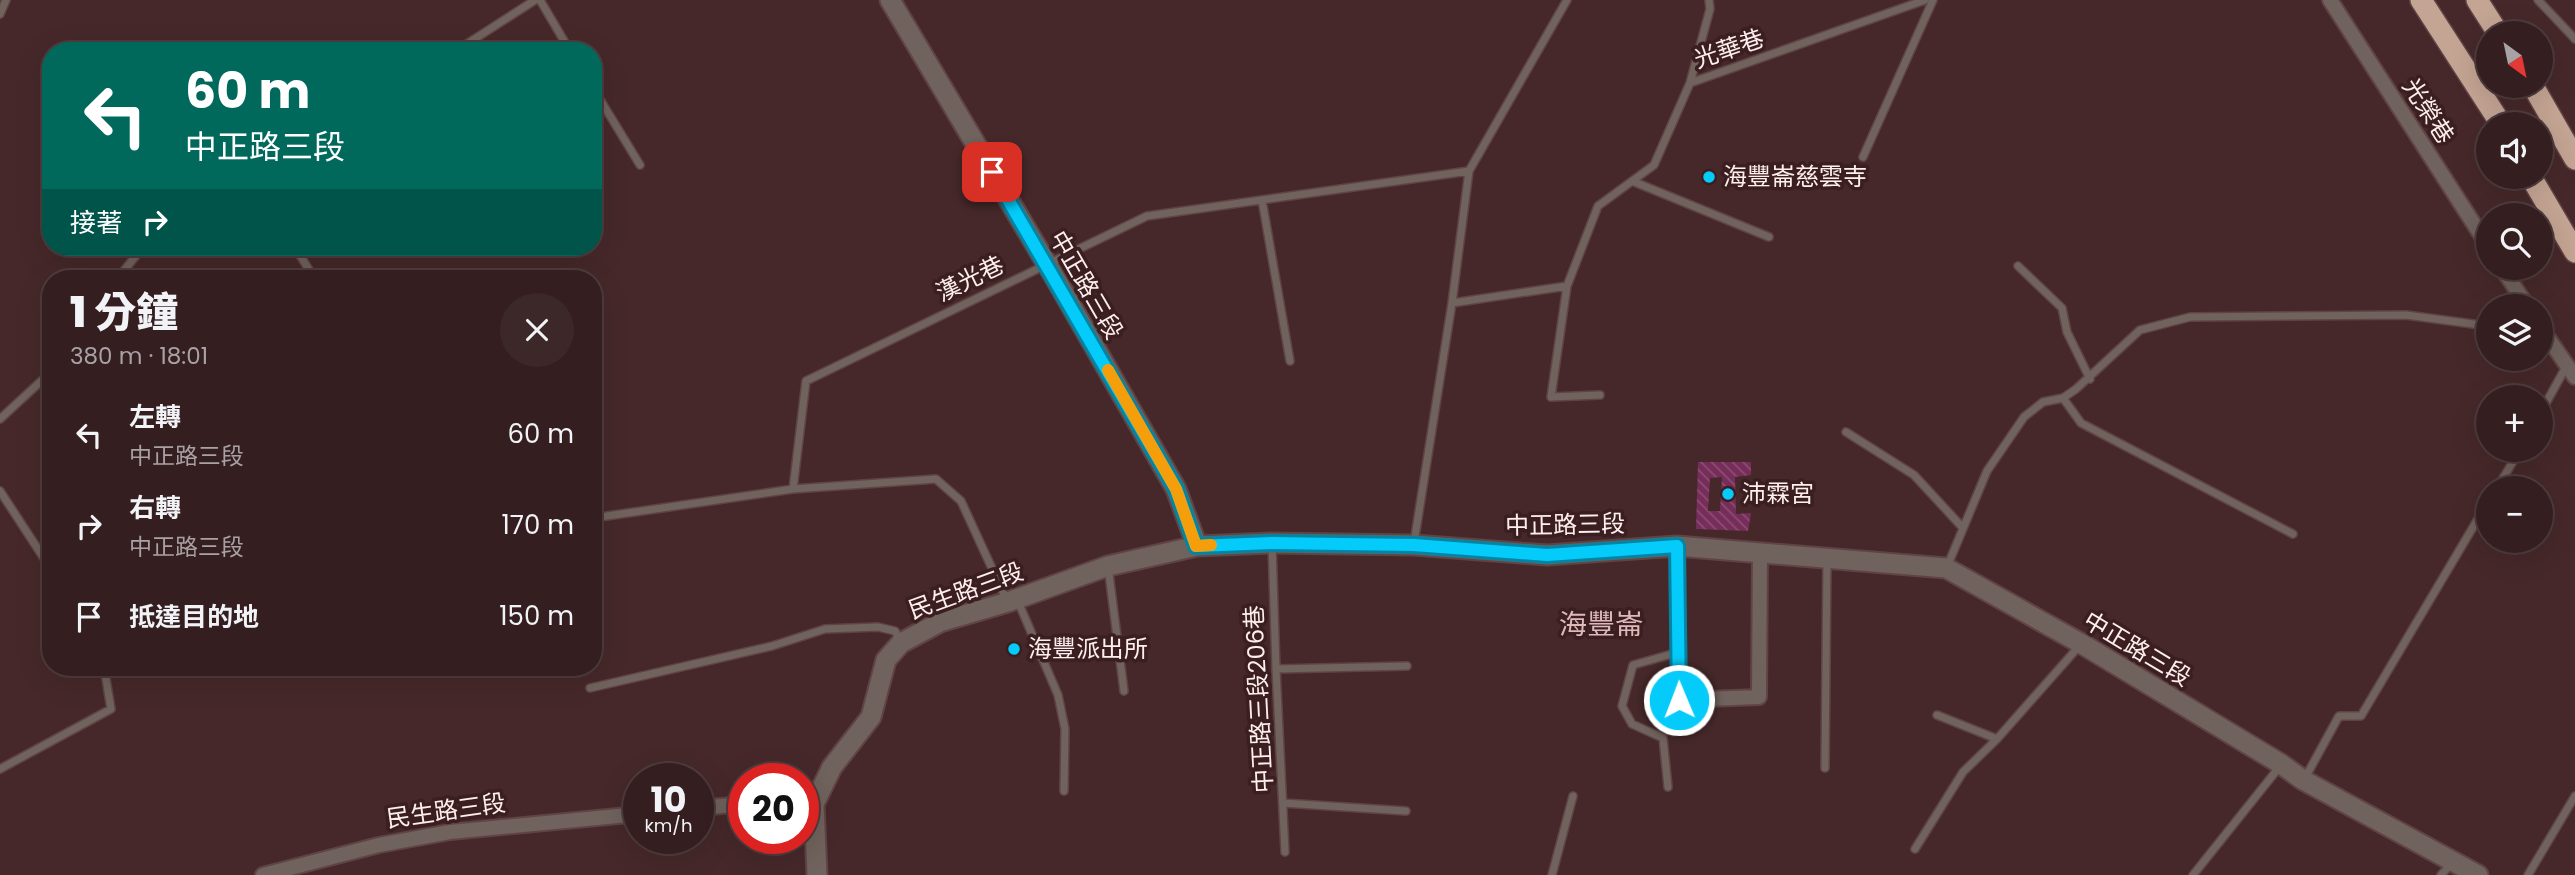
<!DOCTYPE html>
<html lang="zh-TW">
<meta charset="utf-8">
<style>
:root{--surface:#341e20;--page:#3c2729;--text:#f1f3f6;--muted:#a9a2a5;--line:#4e3c3e}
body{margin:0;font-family:Poppins,"Noto Sans TC",sans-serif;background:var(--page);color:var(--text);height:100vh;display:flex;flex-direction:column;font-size:26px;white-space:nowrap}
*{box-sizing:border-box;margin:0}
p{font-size:23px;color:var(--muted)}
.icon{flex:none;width:38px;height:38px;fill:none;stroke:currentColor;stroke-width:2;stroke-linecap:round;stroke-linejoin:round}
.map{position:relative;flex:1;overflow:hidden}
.side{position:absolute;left:42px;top:270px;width:560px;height:406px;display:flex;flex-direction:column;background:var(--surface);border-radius:28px;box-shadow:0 7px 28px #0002,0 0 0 2px var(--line)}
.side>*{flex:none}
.hud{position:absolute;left:42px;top:42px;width:560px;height:214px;border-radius:28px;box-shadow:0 7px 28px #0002,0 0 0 2px var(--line);background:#00695c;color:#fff;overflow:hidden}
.needle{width:46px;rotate:147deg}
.tools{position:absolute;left:2476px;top:21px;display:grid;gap:14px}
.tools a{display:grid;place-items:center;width:77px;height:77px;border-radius:50%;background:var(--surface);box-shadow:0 7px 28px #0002,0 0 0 2px var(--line);font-size:35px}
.speed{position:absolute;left:623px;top:763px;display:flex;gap:14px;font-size:35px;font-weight:700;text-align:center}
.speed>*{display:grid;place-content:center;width:91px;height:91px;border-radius:50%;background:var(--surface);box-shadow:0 7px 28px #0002,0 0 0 2px var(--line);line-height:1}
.speed small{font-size:18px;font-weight:400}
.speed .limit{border:10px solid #d22;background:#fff;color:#111}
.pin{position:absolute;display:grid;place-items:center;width:60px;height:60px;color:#fff;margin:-30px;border-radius:14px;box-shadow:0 4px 10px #0006}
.me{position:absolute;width:77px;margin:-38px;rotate:359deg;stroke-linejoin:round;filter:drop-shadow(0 0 5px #0008)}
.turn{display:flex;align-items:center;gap:24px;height:147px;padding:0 28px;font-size:32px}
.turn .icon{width:91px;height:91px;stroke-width:2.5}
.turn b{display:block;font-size:49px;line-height:60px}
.then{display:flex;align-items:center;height:66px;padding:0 28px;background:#0003;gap:14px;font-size:26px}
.round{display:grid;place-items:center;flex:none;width:74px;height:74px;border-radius:37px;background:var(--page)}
.summary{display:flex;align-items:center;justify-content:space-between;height:119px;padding:0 28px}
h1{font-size:42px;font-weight:800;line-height:52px}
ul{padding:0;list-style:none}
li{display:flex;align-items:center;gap:21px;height:91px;padding:0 28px}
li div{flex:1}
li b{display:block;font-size:26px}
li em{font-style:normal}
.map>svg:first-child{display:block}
</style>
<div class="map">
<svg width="2575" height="875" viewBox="0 0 2575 875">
<defs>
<pattern id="building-back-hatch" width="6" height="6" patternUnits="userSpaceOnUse" patternTransform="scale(1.75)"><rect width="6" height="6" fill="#772d5a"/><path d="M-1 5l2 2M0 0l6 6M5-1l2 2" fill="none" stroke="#8b4c72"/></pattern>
</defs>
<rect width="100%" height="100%" fill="#46282a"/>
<path fill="url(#building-back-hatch)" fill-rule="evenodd" d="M1698,462H1751V475L1735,477L1736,514L1751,513L1748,531L1696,529ZM1722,477L1720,511H1708L1710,478Z"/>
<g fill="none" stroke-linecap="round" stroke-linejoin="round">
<g stroke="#604445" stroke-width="10">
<path id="service" d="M540,0L570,51
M2538,0L2575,39
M0,14L6,0
M456,51L535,0
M1690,83L1710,9L1709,0
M593,88L640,165
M1863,157L1933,0
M1632,181L1769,237
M1262,200L1290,361
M295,247L314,278
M2018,266L2062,308L2067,332L2090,379
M118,278L143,247
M1452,303L1567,286
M1600,395L1551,397L1567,286L1598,206L1654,165L1690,83L1925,0
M2063,398L2081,423L2293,534
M2541,412L2567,365
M0,419L51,372
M1846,432L1914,475L1963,528
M2497,488L2520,450
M793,489L806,381L1147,216L1469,171
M0,491L51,569
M593,518L793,489L936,479L961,501L1007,601
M1414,543L1452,303L1469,171L1567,0
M1272,544L1276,669L1285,852
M1677,547L1679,699
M1108,566L1124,691
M1947,567L1987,471L2024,417L2043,402L2063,398L2076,389L2140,330L2190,317L2406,315L2488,326
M1017,599L1058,695L1065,729L1064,791
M1276,669L1407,666
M590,688L772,646L825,629L878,627L895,631L901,642
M1937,715L1997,739
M1825,768L1827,560
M0,769L111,709L104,667
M2305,778L2339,716H2361L2488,502
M1668,787L1663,738L1632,724L1622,706L1633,665L1679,652
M1283,803L1406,811
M1915,849L1963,772L1997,739L2081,644
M1552,875L1573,796
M2193,875L2281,765
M2441,875L2453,862
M2528,875L2575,796"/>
</g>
<g stroke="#604445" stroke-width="18">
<path id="minor" d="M2330,0L2488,246
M2502,268L2527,306
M2541,328L2575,377
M1679,700L1759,697L1760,553
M698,808L744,804
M263,875L379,845L450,832L639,814"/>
</g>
<g stroke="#604445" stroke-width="23">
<path id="tertiary" d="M890,0L1054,276L1176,489L1197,546
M817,875L814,804L832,767L871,717L886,660L901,643L940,622L1008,602L1108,566L1197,546L1272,543L1414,545L1547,555L1677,546L1946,568L2082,644L2281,764L2303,780L2478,875"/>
</g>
<g stroke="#604445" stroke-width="24">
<path id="motorway" d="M2421,0L2501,124
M2477,0L2498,33
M2533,86L2575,159
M2531,177L2575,252"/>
</g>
<use href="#service" stroke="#70625c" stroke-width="7"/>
<use href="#minor" stroke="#70625c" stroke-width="14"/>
<use href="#tertiary" stroke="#70625c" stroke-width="19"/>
<use href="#motorway" stroke="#c4a493" stroke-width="21"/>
</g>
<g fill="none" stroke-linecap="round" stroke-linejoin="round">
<g stroke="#0384a2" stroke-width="18">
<path id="route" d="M992,172L1176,489L1196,546L1272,543L1414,545L1547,555L1677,546L1679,700"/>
</g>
<use href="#route" stroke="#04cbf9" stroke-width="12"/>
<path stroke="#f59e0b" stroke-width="12" d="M1108,370L1176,489L1196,546L1211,545"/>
</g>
<g fill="#04cbf9" stroke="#3b1e20" stroke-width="2.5">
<circle cx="1709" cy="177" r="7"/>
<circle cx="1728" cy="494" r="7"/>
<circle cx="1014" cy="649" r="7"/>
</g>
<g text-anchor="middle" stroke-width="7" stroke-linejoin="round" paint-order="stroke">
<g font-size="24" fill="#feeeee" stroke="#3b1e20">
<text transform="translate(1729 49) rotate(-19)" y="8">光華巷</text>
<text transform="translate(2428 111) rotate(57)" y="8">光榮巷</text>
<text transform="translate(970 279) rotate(-26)" y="8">漢光巷</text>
<text transform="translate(1086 285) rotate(60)" y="8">中正路三段</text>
<text transform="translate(1565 525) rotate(-1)" y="8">中正路三段</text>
<text transform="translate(966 591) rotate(-20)" y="8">民生路三段</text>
<text transform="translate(2137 649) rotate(31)" y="8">中正路三段</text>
<text transform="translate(1259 699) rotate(-93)" y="8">中正路三段206巷</text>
<text transform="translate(446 811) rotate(-8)" y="8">民生路三段</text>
</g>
<g font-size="24" fill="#feeeee" stroke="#3b1e20" text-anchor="start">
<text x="1723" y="185">海豐崙慈雲寺</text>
<text x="1742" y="502">沛霖宮</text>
<text x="1028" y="657">海豐派出所</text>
</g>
<g font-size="28" fill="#dfb9b9" stroke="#3b1e20">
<text x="1601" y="634">海豐崙</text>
</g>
</g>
</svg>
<div class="tools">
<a><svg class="needle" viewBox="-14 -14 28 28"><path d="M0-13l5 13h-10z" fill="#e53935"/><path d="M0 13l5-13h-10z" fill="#a9a2a5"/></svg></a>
<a><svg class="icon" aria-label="sound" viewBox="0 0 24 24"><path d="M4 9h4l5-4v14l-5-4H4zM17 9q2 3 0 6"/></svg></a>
<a><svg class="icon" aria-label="search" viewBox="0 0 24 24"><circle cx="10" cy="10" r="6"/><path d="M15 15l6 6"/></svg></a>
<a><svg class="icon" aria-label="layers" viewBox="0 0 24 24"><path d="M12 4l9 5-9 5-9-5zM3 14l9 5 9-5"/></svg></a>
<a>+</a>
<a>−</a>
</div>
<div class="speed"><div>10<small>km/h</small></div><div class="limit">20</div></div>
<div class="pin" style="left:992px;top:172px;background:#d93025"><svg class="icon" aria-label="arrive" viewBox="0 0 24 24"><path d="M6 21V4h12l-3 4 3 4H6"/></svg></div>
<svg class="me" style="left:1679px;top:700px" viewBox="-20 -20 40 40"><circle r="17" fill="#04cbf9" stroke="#fff" stroke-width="3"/><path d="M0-11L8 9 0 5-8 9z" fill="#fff"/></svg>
<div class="hud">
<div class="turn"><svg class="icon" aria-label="left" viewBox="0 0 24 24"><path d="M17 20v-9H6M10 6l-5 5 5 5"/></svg><div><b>60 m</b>中正路三段</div></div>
<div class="then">接著<svg class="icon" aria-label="right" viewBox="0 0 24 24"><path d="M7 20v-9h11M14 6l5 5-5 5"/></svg></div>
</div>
<section class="side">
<div class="summary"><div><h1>1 分鐘</h1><p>380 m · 18:01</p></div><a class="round"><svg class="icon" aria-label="close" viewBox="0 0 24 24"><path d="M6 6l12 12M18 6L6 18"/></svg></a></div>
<ul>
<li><svg class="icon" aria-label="left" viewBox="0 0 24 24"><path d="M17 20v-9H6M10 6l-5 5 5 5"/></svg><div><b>左轉</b><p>中正路三段</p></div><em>60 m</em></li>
<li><svg class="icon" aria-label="right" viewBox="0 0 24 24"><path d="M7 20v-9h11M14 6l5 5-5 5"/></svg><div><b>右轉</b><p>中正路三段</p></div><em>170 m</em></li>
<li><svg class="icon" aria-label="arrive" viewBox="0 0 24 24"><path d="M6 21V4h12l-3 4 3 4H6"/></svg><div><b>抵達目的地</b></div><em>150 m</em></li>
</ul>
</section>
</div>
